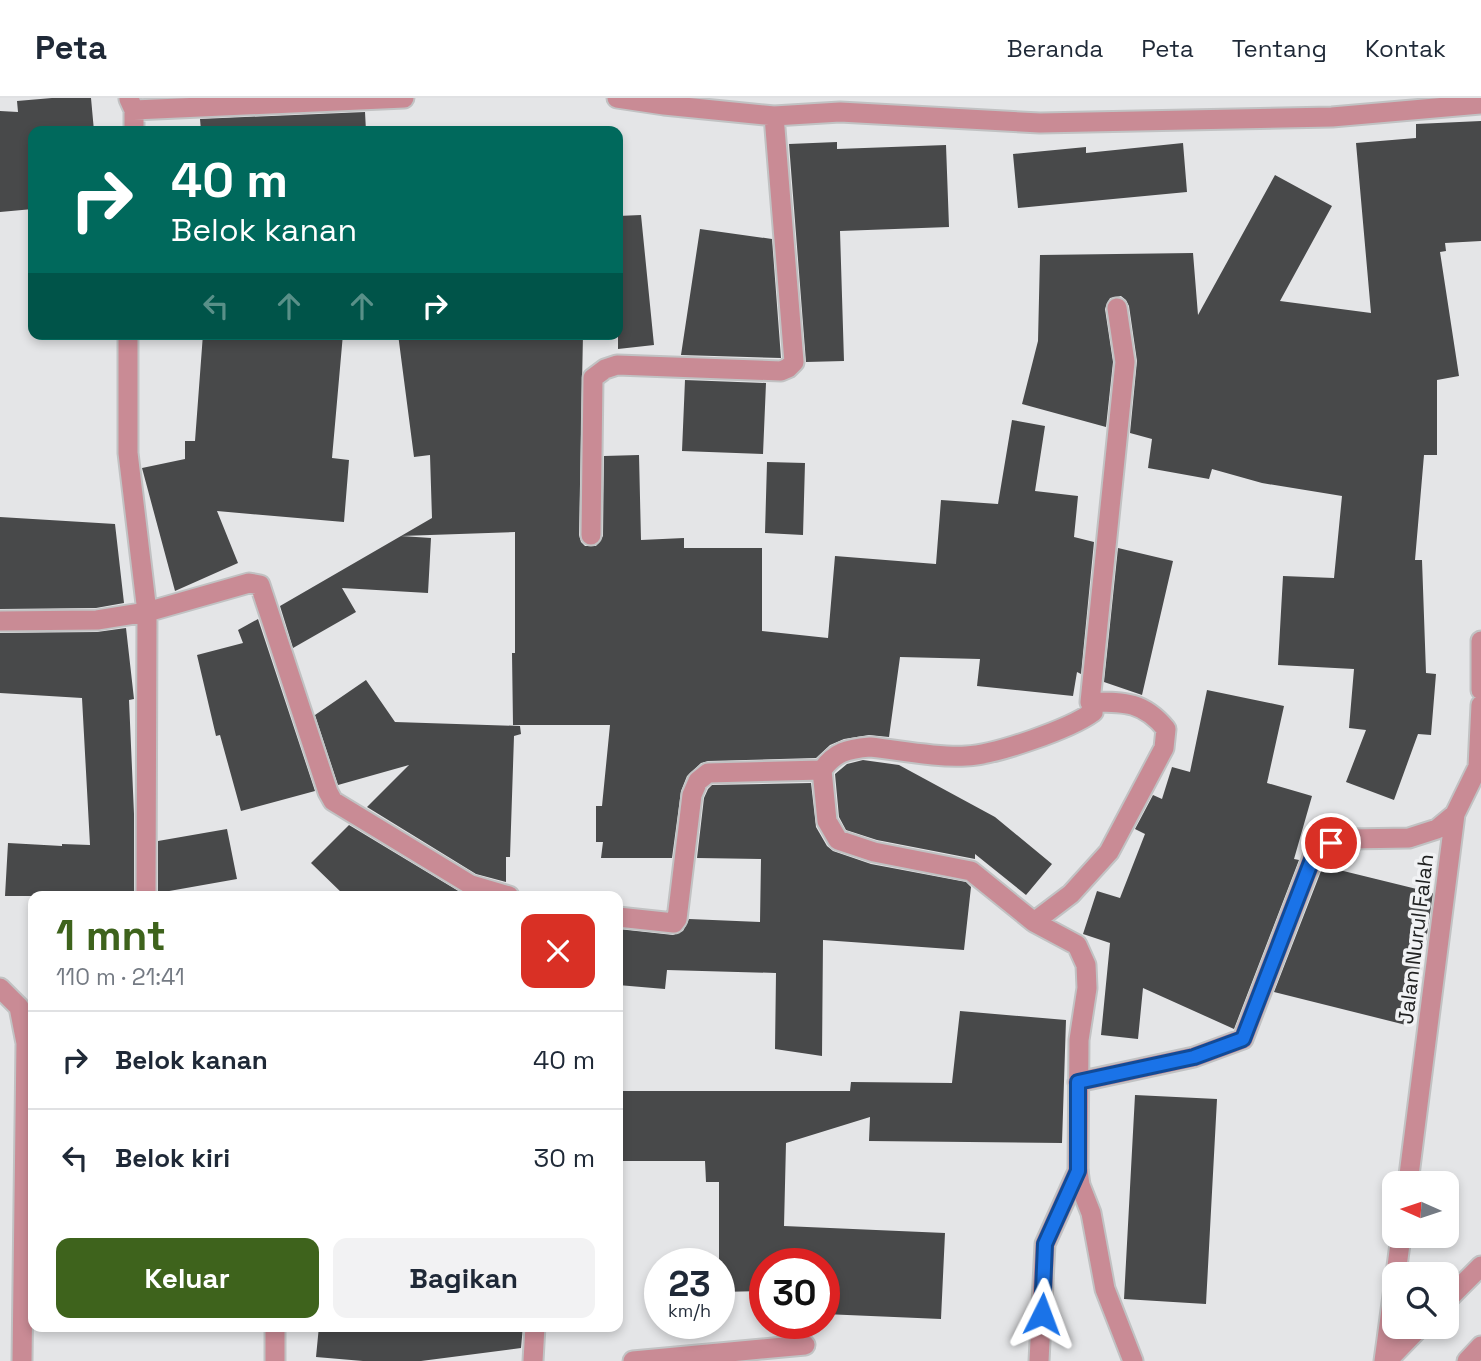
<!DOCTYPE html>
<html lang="id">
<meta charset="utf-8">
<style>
:root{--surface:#fff;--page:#f2f2f3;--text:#1f2937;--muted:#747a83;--line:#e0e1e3;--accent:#3e631c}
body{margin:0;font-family:"Space Grotesk",sans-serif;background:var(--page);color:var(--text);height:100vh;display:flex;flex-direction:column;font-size:26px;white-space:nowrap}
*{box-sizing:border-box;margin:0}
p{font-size:23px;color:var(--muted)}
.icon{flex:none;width:38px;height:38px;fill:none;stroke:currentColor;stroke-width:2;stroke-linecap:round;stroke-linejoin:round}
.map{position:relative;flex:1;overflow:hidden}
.panel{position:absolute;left:28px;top:793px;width:595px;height:441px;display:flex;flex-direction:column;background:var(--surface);border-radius:14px;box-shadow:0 4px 10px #0003}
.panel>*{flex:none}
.banner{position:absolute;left:28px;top:28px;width:595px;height:214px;border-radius:14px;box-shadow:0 4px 10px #0003;background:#00695c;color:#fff;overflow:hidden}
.needle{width:46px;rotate:273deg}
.tools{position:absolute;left:1382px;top:1073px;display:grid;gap:14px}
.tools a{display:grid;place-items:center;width:77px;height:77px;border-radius:14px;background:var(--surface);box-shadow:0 4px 10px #0003;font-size:35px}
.speed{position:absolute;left:644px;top:1150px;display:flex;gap:14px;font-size:35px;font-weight:700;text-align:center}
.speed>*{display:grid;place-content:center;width:91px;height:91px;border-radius:50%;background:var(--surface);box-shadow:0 4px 10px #0003;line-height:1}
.speed small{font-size:18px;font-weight:400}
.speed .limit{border:10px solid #d22;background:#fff;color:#111}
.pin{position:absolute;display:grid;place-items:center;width:60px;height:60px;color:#fff;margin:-30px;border:4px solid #fff;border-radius:50%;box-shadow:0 2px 7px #0007}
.me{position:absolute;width:77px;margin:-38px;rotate:3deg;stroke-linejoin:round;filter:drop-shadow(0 0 5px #0008)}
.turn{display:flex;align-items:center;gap:24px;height:147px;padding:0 28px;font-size:32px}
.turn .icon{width:91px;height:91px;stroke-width:2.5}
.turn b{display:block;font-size:49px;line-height:60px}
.lanes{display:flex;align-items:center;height:66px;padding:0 28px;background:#0003;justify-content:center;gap:35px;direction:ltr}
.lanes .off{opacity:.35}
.round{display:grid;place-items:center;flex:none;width:74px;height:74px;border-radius:14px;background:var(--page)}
.overview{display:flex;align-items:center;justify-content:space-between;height:119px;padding:0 28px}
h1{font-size:42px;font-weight:700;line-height:52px;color:var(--accent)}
.cta{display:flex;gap:14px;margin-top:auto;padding:14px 28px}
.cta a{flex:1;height:80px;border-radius:14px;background:var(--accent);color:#fff;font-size:28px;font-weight:700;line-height:80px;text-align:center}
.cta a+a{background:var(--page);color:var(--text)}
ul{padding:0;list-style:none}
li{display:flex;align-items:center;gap:21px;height:98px;padding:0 28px;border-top:2px solid var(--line)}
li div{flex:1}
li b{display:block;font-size:26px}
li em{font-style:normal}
header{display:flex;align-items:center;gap:42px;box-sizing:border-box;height:98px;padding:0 35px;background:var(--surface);border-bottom:2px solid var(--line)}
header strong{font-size:33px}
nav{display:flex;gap:38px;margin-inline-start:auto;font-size:24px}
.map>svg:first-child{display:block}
</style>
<header>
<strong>Peta</strong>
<nav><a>Beranda</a><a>Peta</a><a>Tentang</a><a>Kontak</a></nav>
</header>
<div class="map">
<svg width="1481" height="1263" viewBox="0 0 1481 1263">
<rect width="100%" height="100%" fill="#e4e5e7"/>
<path fill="#48494a" d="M52,0H91L94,33H33V111L0,114V13L18,14L17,3Z
M365,14L366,33H201L200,21Z
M1481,23V143L1445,145L1446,153L1440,154L1459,278L1437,282V357H1424L1415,462H1422L1426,575L1436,576L1431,637L1418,636L1394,702L1346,684L1366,632L1349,630L1354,571L1278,567L1283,478L1334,480L1342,398L1262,385L1212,371L1209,381L1148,370L1152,341L1130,335L1137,263L1129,208L1126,202L1121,198L1110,200L1105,211L1113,264L1106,329L1022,306L1038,243L1040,157L1193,155L1198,217L1275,77L1332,108L1280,203L1371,215L1356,45L1416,40V26Z
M837,44V51L946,47L949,129L840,133L844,263L806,264L789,46Z
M1183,45L1187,94L1018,110L1013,56L1086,49V55Z
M641,117L654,247L618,251V118Z
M700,131L772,141L781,260L681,257Z
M203,236H343L332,360L349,362L344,424L217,413L238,465L175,493L142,370L185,361V343H195Z
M398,236H583L579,437L581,444L585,448H596L603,438L604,358L639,357L641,442L684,440V450H762V533L828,540L835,458L936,466L941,402L998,406L1012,322L1045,328L1035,393L1078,398L1074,439L1094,444L1081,576L1077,574L1073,598L977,588L980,561L900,559L889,639L869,637L844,641L830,647L816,660L708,663L701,665L687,678L681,693L672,760H601L603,744H596V708H602L610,627H513L512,555H515V434L401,438L432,420L430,357L414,359Z
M685,282L766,285L763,356L682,353Z
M767,364L805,365L803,437L765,435Z
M0,419L115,426L124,505L96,510L0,511Z
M401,438L431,440L428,495L342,490L356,514L293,550L280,508Z
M1118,450L1173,463L1142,597L1104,584Z
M258,521L315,693L241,713L220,637L216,638L197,557L243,545L238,532Z
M126,530L134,601L129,602L134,716V798H5L8,745L62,748V746L90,747L82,600L0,595V535L97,534Z
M366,582L395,624L520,628L521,636L514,638L510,759H506V784L476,776L367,709L409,667L338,687L315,617Z
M1207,592L1284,608L1267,685L1312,698L1294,761L1299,762L1234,931L1143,890L1138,941L1101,937L1110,845L1083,836L1097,793L1120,800L1145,736L1135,731L1153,697L1162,701L1172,669L1190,674Z
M863,662L899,667L995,719L1052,766L1026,797L975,756V761L877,742L846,732L839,719L835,676L847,666Z
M811,685L816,729L827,748L833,753L871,766L966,784L971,789L964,852L823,842L822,958L775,951L776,875L667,872L665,891L618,887V831L673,837L683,833L689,821L760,824L761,761L697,760L704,700L708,691L712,687Z
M349,727L465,797L466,798H345L311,765Z
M227,731L237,781L158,795V743Z
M1323,768L1433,795L1426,843L1406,927L1274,894Z
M960,913L1066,922L1062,1045L869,1043L870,1019L786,1045L784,1128L945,1135L941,1221L824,1216V1166H765V1193L719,1194V1084H706L705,1063H618V993H850L851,984L952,985Z
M1135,997L1217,1001L1206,1206L1124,1201Z
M319,1228H523L521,1250L421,1263H363L316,1259Z"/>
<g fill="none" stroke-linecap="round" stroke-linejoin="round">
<g stroke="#c1c2c3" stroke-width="23">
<path id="service" d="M1078,1073L1080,1087L1091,1115L1105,1191L1133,1263"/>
</g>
<g stroke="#c1c2c3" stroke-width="23">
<path id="minor" d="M617,0L664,7L774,18L840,14L1040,25L1332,19L1481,6
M129,1L134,12V33
M134,12L404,0
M128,236V355L147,514L249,485L260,487L328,694L333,703L471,787L509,798
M591,437L593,280L605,271L617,267L781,273L788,270L794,264L774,18
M0,523L97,522L147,514L146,798
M1481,543V592
M618,819L674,825L677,821L692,697L698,683L708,675L822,672
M1034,824L971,773L874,754L838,742L827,723L822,672C835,654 847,651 870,649C899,652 937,660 966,658C995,657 1070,631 1093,614L1090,604
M0,890L19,909L26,945L22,1263
M1078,984L1194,959L1243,941L1315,754L1331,745L1349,741L1409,740L1437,731L1455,716
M1408,1085L1455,716L1478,669L1481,607
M1396,1176L1401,1138
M275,1228V1263
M533,1263L535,1228
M633,1263L805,1247
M1039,1263L1045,1146L1078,1073L1079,942L1087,890L1086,867L1077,847L1034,824L1071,796L1109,754L1164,650L1166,631C1143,603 1124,604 1090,604L1125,264L1117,210
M1384,1263L1395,1183"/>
</g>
<g stroke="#c1c2c3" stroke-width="23">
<path id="tertiary" d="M1447,1202L1481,1168
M1387,1263L1421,1228
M1467,1263L1481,1248"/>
</g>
<use href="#service" stroke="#c98b95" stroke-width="19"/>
<use href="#minor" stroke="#c98b95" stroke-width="19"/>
<use href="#tertiary" stroke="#c98b95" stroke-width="19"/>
</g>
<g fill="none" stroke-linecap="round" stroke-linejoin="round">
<g stroke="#114b97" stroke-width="18">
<path id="route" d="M1042,1216L1045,1146L1078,1073V984L1194,959L1243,941L1315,754L1331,745"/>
</g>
<use href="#route" stroke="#1a73e8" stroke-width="12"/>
</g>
<g text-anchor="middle" stroke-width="7" stroke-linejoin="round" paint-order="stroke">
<g font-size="21" fill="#202121" stroke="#f1f2f4">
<text transform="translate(1416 841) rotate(-83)" y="7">Jalan Nurul Falah</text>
</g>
</g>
</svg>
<div class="tools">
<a><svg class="needle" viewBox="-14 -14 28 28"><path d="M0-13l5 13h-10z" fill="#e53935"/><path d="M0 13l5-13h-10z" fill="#747a83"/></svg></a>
<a><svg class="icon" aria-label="search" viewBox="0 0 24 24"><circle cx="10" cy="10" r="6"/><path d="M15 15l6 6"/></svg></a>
</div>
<div class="speed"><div>23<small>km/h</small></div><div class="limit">30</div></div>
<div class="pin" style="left:1331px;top:745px;background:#d93025"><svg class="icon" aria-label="arrive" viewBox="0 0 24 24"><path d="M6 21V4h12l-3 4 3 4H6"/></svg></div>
<svg class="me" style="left:1042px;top:1216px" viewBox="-20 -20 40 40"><path d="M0-17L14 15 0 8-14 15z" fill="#1a73e8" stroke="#fff" stroke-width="4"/></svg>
<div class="banner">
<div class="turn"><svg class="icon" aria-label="right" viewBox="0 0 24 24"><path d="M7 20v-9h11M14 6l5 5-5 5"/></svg><div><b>40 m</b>Belok kanan</div></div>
<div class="lanes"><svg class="icon off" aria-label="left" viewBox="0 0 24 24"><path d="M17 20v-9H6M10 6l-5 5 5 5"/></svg><svg class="icon off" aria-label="ahead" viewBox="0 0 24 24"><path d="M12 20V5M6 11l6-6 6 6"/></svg><svg class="icon off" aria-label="ahead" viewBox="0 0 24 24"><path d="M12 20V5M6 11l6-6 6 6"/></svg><svg class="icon" aria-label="right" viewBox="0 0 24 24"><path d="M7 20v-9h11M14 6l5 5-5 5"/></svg></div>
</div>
<section class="panel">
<div class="overview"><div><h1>1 mnt</h1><p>110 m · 21:41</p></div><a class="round" style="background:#d93025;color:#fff"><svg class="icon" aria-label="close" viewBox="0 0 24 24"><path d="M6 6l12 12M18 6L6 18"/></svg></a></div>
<ul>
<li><svg class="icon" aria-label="right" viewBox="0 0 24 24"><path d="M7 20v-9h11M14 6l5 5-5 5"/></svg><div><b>Belok kanan</b></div><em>40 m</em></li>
<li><svg class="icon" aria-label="left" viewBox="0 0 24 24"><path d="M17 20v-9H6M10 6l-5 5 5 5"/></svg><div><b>Belok kiri</b></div><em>30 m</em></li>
</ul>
<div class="cta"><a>Keluar</a><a>Bagikan</a></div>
</section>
</div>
